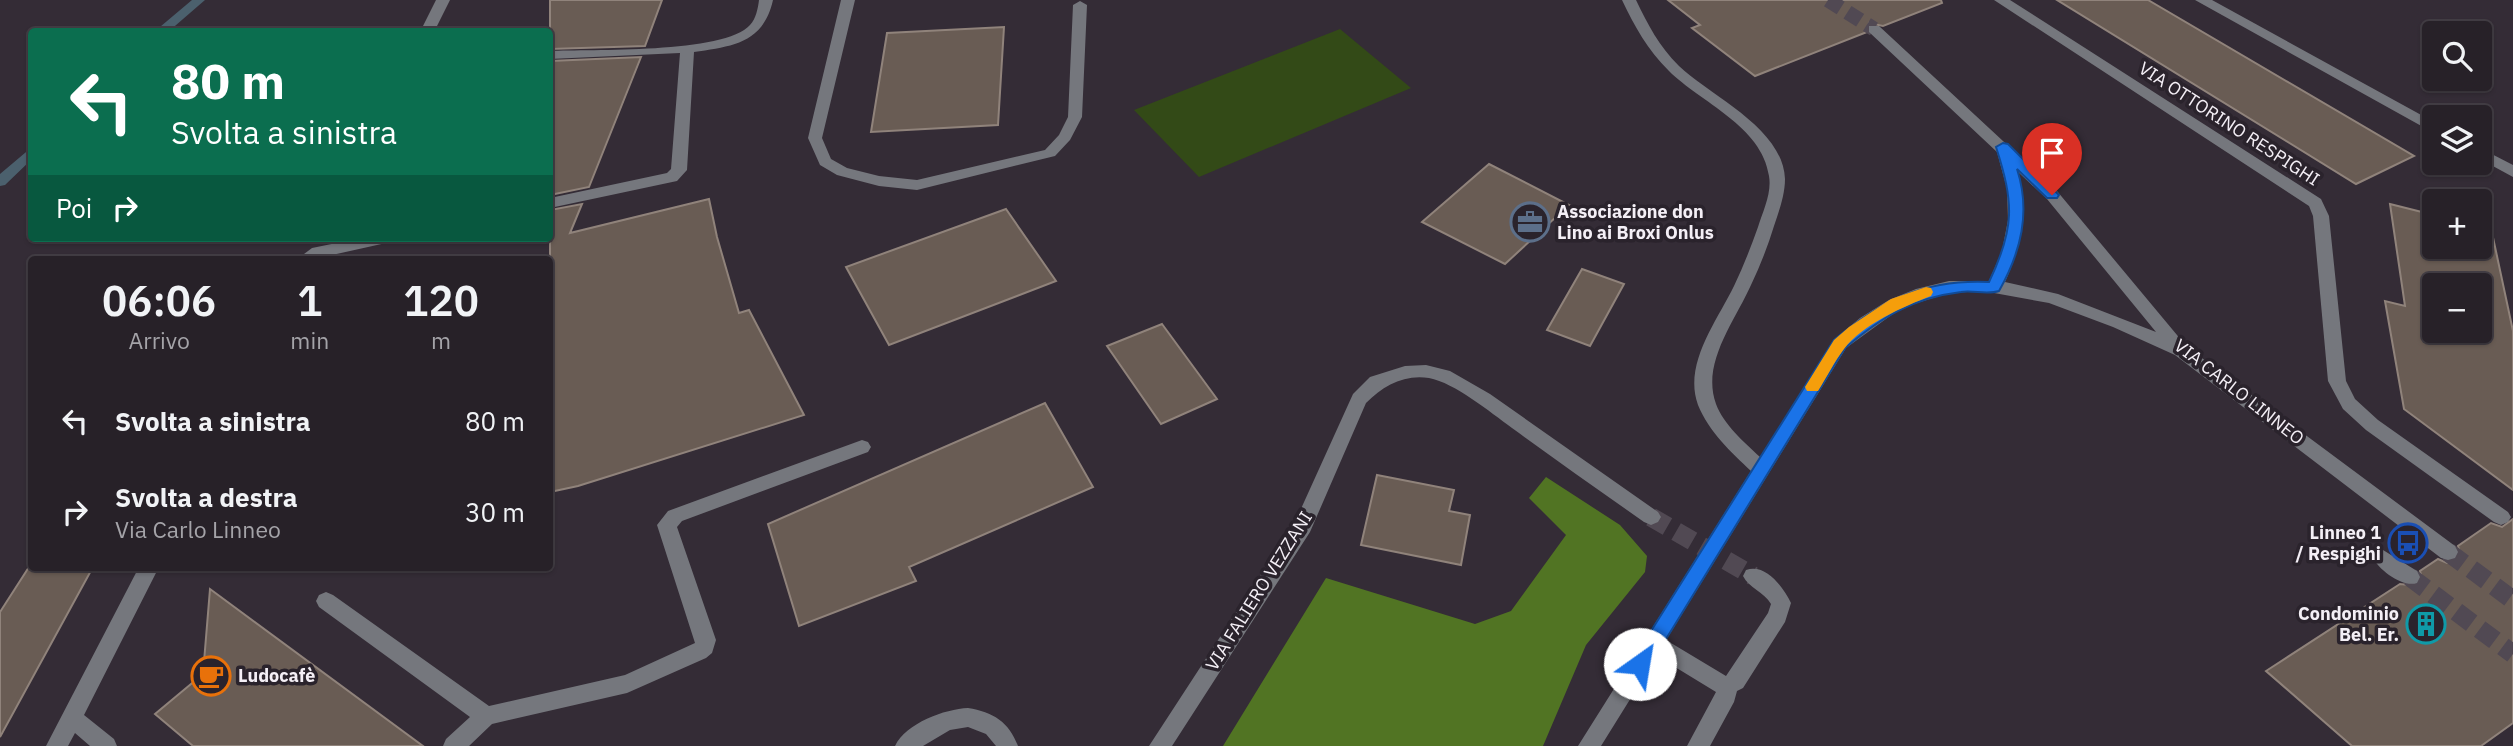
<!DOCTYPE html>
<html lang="it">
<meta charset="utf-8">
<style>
:root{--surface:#272128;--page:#332e34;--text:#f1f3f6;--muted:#a4a3a8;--line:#433e45}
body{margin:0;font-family:"IBM Plex Sans",sans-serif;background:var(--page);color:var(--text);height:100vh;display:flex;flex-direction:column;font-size:26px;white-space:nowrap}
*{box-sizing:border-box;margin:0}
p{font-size:23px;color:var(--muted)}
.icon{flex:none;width:38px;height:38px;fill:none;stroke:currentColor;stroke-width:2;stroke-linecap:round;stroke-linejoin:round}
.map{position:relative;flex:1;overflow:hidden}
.sheet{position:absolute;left:28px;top:256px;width:525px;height:315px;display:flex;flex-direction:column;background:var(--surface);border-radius:7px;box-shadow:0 2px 5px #0004,0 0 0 2px var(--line)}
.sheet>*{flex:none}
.banner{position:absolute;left:28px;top:28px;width:525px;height:214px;border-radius:7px;box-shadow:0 2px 5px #0004,0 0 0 2px var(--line);background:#0b6e4f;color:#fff;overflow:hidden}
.fabs{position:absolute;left:2422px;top:21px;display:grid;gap:14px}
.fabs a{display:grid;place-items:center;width:70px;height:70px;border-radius:7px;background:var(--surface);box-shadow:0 2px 5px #0004,0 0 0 2px var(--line);font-size:35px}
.pin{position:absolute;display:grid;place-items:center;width:60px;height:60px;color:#fff;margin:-72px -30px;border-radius:50% 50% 50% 0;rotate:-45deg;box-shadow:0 0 7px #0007}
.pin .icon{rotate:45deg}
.me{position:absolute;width:77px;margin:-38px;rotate:32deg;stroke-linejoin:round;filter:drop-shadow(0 0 5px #0008)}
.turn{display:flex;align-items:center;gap:24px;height:147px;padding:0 28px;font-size:32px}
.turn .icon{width:91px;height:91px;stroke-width:2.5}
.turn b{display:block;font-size:49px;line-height:60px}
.then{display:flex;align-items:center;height:66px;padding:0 28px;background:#0003;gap:14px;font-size:26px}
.eta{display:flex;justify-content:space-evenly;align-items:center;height:119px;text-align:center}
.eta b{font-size:42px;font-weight:600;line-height:49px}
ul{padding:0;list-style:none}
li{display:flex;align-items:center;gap:21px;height:91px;padding:0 28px}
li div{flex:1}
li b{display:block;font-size:26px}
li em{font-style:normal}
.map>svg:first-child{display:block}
</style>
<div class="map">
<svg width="2513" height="746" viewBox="0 0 2513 746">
<rect width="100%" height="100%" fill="#342c36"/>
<path fill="#334a17" d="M1340,29L1411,88L1199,177L1134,110Z"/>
<path fill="#517423" d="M1546,477L1620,525L1647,556L1645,572L1586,645L1543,746H1223L1326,578L1475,624L1511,611L1566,535L1529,498Z"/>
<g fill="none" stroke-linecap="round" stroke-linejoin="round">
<path fill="#4b606d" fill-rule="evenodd" d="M192,0H205L168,32H154Z
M32,147V159L5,185L0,186V174Z"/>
</g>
<path fill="#695c54" stroke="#90837b" stroke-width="2" fill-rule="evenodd" d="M550,0H662L645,46L550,49Z
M1668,0H1941L1942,3L1883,26L1869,23L1867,32L1755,76L1692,28L1700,25Z
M2057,0H2148L2414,156L2356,184Z
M1004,27L998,125L871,132L887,33Z
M641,57L589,187L550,195V61Z
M1489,164L1569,205L1505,264L1422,222Z
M709,199L717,237L739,313L749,310L804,415L578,486L550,492V210L582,204L570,233Z
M2390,204L2434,215V247H2480V226L2491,228L2513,331V490L2404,409L2385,301L2405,306ZM2434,285H2480V331H2434Z
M1006,209L1056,281L889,345L846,267Z
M1582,269L1624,284L1590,346L1547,330Z
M1162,324L1217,399L1161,424L1107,346Z
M1045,403L1093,487L909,567L916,581L799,626L768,524Z
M1377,475L1454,490L1449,511L1470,515L1461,565L1361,545Z
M2513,519V723L2481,746H2352L2266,671L2400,584L2417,586L2422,578L2420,571L2438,559L2447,563L2456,561L2460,553L2458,546L2491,523L2502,527Z
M29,567H93L0,737V612Z
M210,589L423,746H193L155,714L203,674Z"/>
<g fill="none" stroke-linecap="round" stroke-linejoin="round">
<path stroke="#514953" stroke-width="15" stroke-dasharray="15 8" stroke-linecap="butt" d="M1828,0L1874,29"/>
<path stroke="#514953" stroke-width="19" stroke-dasharray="19 10" stroke-linecap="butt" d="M1651,517L1753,576
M2448,552L2513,600
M2410,577L2513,654"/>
<path fill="#75777d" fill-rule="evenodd" d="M436,0H450L434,32H420Z
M759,0H773C763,44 732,46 694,52L687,170L677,181L550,208V198L667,173L671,169L680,53L550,59V51C589,49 725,54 750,25C756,19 758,8 759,0Z
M841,0H855L822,138L831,159L847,168L879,176L917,180L1045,150L1059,135L1068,117L1073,5L1080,1L1087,5L1082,117L1070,140L1055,156L917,190L879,186L837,175L820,165L808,138Z
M1622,0H1636C1648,25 1659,46 1679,66C1712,97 1783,128 1785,179C1785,195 1779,211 1774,226C1768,246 1760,266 1751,285C1735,321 1701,363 1716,404C1724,425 1744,442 1760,457L1834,340L1860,318L1889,300L1916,289L1949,281H1989L2002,251L2008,220L2007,189L1997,152L1869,32V26H1879L2057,191L2187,347L2455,546L2458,552L2455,558L2448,560L2441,558L2175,355L2113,327L2049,303L1983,291L1949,293L1901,308L1846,348L1666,640L1726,676L1768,613L1771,604C1764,592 1749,588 1743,576L1746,570C1766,563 1783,587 1791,603L1785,622L1743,688L1737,691L1734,702L1710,746H1687L1716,692L1657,656L1601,746H1578L1751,471C1731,452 1709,432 1698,405C1683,364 1717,321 1734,286C1743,267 1751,247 1758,227C1763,211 1772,193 1769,176C1762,126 1700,102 1669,71C1647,49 1635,27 1622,0ZM2018,172L2047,199L2156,332L2058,294L2005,282C2022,244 2028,213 2018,172Z
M1994,0H2010L2321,199L2329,216L2346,381L2355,399L2378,420L2508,512L2511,517L2508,522L2501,525L2494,522L2366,430L2343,409L2328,381L2313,216L2309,206Z
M2195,0H2212L2434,122V133Z
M2480,148L2513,165V177L2480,159Z
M361,238H394L386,243L314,259L306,258L304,254L312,248Z
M1426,365L1450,371L1490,394L1658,512L1661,517L1658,522L1651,525L1644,522C1600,491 1556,460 1512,428C1490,412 1455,383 1429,378C1404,374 1383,386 1366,403L1310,532L1172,746H1149L1295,522L1353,394L1370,377L1405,366Z
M862,440L868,442L871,447L868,452L682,521L677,527L716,640L712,653L706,658L627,693L492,724L469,746H443L446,739L470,717L319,607L316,601L319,595L326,592L333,595L489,706L625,675L695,643L657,525L668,511Z
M2383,550L2417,571L2420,577L2417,583C2403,588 2379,570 2373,558L2376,552Z
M139,567H159L84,715L114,739L117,746H90L75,733L68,746H46Z
M968,708C993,712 1009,722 1018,746H996L986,734L968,727L950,730L923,746H895C906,723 945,709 968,708Z"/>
</g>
<path fill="#1a73e8" stroke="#114b97" stroke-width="2" d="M2003,143L2008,144L2059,195L2057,198H2047L2017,169C2031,212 2021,252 1999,291C1987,295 1973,290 1961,292C1912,298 1882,317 1845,348L1647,670L1640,672L1634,670L1631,664L1634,658L1834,340C1882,300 1925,279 1989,282C2015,228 2014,203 1996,147Z"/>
<path fill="#f59e0b" d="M1926,287L1931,288L1933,292L1931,296C1904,306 1862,325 1844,349C1834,362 1827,377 1818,391H1807L1805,387L1834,340L1849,327L1891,299Z"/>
<defs>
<g id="office-ring" transform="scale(2.0125)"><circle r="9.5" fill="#2a232c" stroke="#5c6f8a" stroke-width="1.5"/><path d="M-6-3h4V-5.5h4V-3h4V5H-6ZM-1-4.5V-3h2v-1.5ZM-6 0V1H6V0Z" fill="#5c6f8a"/></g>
<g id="bus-ring" transform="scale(2.0125)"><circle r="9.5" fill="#2a232c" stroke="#1a4fb4" stroke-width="1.5"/><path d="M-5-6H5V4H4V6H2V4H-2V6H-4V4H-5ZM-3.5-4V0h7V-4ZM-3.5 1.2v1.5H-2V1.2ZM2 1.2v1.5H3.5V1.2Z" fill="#1a4fb4"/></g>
<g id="building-ring" transform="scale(2.0125)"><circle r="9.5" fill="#2a232c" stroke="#0f9aa8" stroke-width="1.5"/><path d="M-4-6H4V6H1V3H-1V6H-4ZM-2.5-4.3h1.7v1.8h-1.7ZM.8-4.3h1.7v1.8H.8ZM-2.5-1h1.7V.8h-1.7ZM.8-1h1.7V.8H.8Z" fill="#0f9aa8"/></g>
<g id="cafe-ring" transform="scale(2.0125)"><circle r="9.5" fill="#2a232c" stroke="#e8710a" stroke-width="1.5"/><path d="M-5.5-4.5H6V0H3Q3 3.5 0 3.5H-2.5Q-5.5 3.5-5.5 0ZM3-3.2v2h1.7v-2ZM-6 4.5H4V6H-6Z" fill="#e8710a"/></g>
</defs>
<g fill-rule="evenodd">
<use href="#office-ring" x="1530" y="222"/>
<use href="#bus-ring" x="2408" y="543"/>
<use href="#building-ring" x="2426" y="624"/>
<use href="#cafe-ring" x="211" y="676"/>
</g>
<g text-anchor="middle" stroke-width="7" stroke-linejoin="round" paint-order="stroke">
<g font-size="18" fill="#f4eff6" stroke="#2a232c">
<text transform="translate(2229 124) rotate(33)" y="6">VIA OTTORINO RESPIGHI</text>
<text transform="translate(2239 392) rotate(38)" y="6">VIA CARLO LINNEO</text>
<text transform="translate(1259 591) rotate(-58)" y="6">VIA FALIERO VEZZANI</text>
</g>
<g font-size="18" font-weight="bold" fill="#f4eff6" stroke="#2a232c" text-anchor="start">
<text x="1557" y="218">Associazione don<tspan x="1557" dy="21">Lino ai Broxi Onlus</tspan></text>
<text x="2381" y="539" text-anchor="end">Linneo 1<tspan x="2381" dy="21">/ Respighi</tspan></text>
<text x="2399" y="620" text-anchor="end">Condominio<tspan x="2399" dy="21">Bel. Er.</tspan></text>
<text x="238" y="682">Ludocafè</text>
</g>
</g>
</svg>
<div class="fabs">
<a><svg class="icon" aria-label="search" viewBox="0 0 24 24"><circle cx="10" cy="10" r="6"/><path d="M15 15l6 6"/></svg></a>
<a><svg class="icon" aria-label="layers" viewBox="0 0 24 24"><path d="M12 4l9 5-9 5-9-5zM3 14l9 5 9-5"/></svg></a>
<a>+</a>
<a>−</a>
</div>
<div class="pin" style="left:2052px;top:195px;background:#d93025"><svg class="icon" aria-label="arrive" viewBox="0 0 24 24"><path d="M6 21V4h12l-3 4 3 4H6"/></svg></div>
<svg class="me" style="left:1640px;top:664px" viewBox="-20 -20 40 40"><circle r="19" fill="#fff"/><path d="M0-13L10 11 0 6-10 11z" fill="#1a73e8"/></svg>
<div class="banner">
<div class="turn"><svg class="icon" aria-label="left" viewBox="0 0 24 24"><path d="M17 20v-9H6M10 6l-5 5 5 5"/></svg><div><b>80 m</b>Svolta a sinistra</div></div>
<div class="then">Poi<svg class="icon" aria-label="right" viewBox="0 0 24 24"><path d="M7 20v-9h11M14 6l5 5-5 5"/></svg></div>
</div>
<section class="sheet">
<div class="eta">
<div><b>06:06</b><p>Arrivo</p></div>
<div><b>1</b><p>min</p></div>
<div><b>120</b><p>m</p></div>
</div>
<ul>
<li><svg class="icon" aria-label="left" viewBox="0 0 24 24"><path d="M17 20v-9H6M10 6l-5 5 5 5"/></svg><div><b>Svolta a sinistra</b></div><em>80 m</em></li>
<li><svg class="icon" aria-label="right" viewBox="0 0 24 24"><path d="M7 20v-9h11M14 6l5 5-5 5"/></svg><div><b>Svolta a destra</b><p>Via Carlo Linneo</p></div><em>30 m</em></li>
</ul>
</section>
</div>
